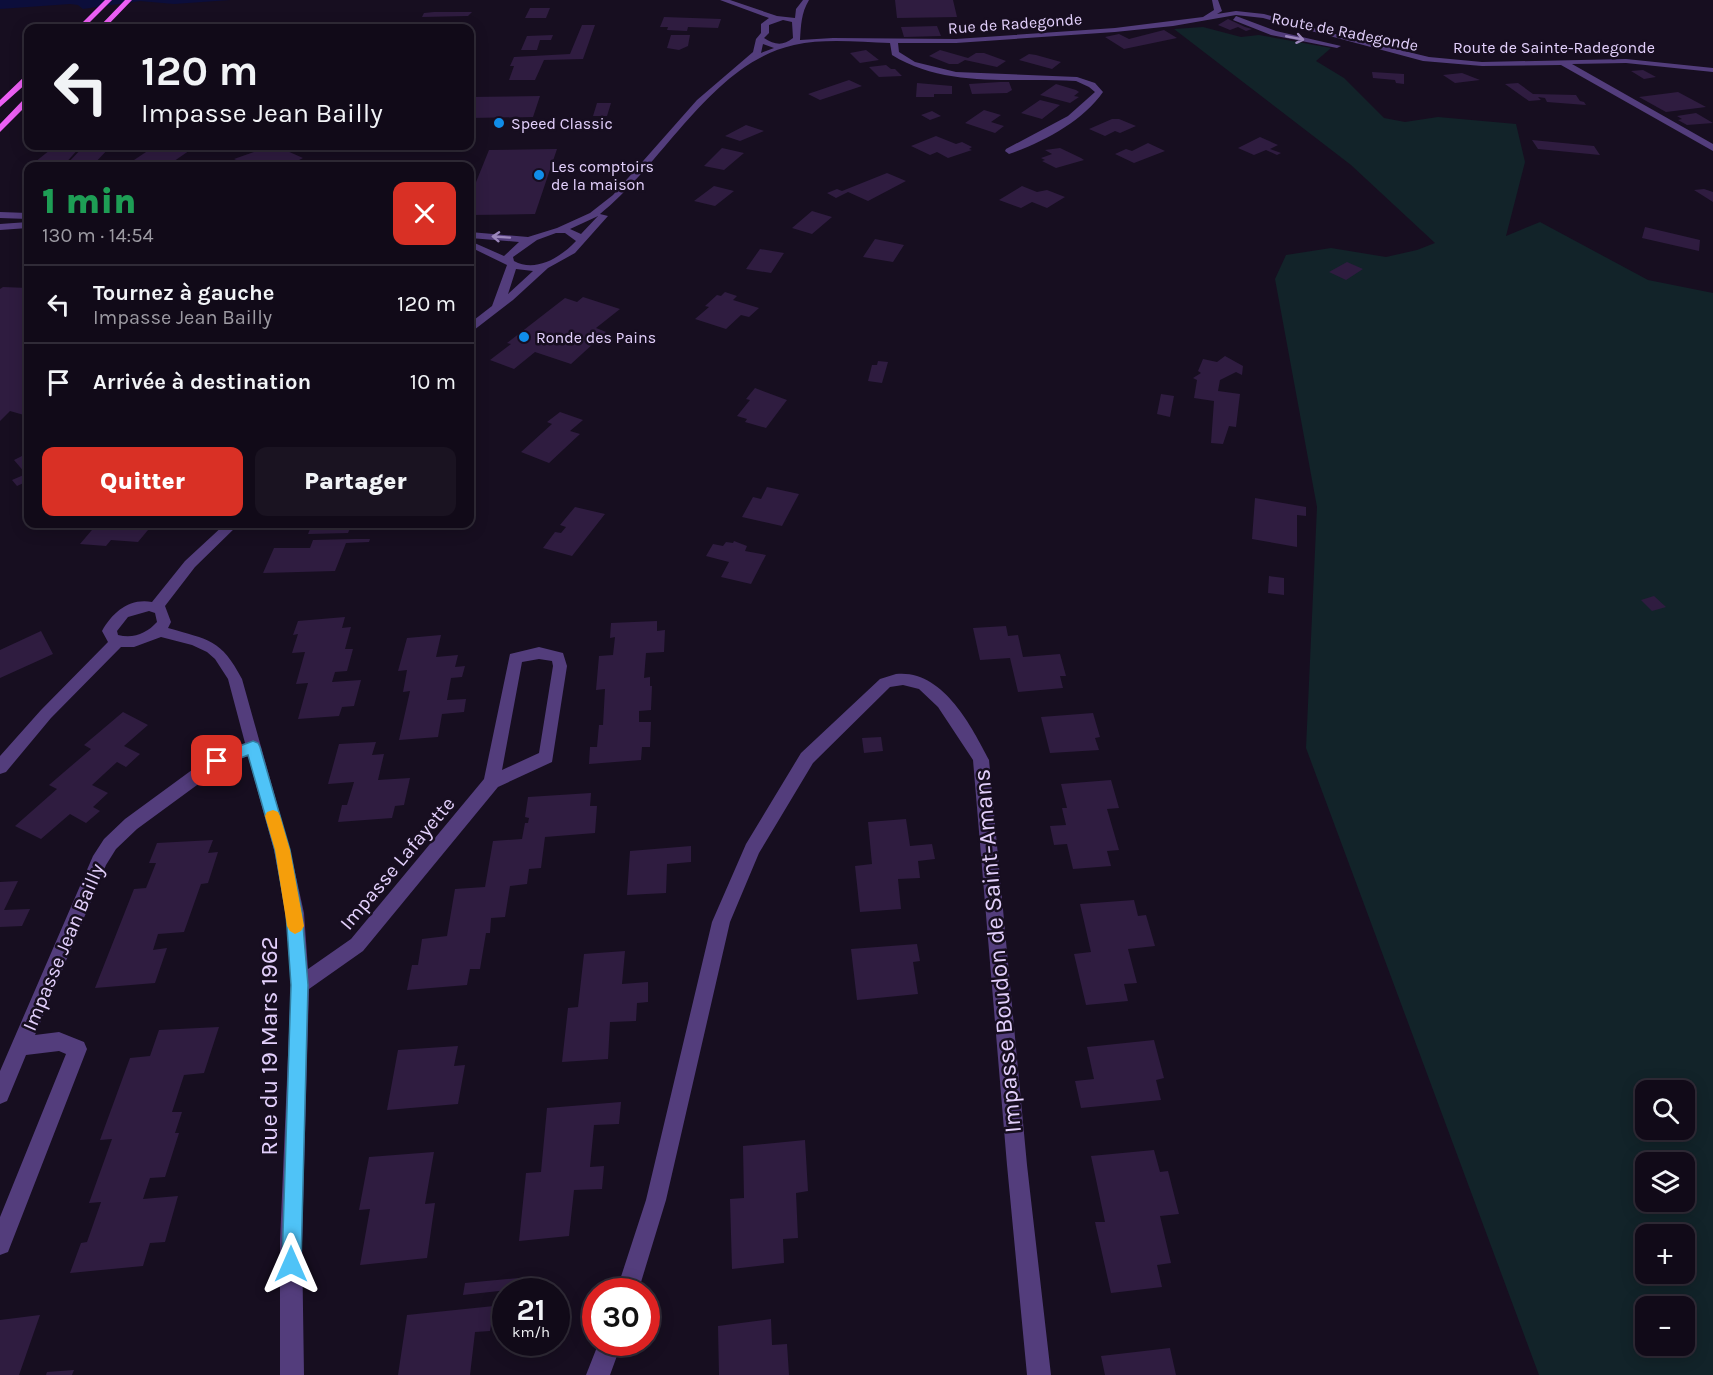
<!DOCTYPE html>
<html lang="fr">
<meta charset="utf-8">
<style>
:root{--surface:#110a18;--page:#1a1321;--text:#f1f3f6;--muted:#9c9aa2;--line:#302b37;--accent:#d93025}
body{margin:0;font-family:Karla,sans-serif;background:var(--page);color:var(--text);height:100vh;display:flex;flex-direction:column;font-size:22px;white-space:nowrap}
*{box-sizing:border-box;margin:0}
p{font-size:20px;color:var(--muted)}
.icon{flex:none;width:33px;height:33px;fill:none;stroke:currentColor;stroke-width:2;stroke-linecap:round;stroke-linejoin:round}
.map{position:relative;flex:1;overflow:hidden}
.sheet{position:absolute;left:24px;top:162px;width:450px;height:366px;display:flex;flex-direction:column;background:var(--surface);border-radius:12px;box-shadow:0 3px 15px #0003,0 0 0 2px var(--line)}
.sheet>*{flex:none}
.top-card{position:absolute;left:24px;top:24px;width:450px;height:126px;border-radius:12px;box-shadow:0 3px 15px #0003,0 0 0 2px var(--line);background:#110a18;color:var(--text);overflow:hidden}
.controls{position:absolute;left:1635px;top:1080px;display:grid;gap:12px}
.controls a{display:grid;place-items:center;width:60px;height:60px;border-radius:12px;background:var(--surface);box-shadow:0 3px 15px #0003,0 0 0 2px var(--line);font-size:30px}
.speed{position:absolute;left:492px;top:1278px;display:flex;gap:12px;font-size:30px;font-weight:700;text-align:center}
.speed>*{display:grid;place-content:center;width:78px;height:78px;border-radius:50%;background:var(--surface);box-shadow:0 3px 15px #0003,0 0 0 2px var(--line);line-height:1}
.speed small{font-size:15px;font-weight:400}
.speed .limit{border:9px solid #d22;background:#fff;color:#111}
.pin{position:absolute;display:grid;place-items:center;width:51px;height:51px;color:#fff;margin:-26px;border-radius:12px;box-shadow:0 3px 9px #0006}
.me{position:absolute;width:66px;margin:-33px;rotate:0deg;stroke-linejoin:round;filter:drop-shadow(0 0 4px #0008)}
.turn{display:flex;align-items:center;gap:21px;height:126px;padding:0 18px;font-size:27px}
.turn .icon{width:78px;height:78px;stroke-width:2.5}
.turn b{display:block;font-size:42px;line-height:51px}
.round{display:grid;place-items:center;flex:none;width:63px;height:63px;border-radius:12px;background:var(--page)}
.head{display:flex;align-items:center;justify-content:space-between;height:102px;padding:0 18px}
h1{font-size:36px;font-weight:800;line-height:45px;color:#1e9e55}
.primary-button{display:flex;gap:12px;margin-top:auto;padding:12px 18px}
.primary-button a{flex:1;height:69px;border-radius:12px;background:var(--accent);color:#fff;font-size:24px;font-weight:800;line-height:69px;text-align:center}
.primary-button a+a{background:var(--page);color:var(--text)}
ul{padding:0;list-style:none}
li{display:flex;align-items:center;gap:18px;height:78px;padding:0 18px;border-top:2px solid var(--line)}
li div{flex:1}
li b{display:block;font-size:22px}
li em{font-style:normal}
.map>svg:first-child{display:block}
</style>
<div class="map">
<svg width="1713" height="1375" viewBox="0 0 1713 1375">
<rect width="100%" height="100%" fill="#170e20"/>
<path fill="#122329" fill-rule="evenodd" d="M1203,27L1241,37L1259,35L1331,48L1316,61L1344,78L1384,118L1405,122L1438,117L1516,124L1525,162L1506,236L1540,222L1648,280L1713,293V1375H1539L1306,748L1317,507L1275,279L1286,255L1331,248L1386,257L1417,250L1435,243L1351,165L1174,29ZM1646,1090H1684V1130H1646ZM1646,1162H1684V1202H1646ZM1646,1234H1684V1274H1646ZM1646,1306H1684V1346H1646Z"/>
<path fill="#0c0e3b" d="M0,0H230L174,4L140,1L83,9L78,5L70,4L0,9Z"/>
<path fill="#2f1c40" d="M895,0H953L957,17L897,18Z
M530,8H550L546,18H525Z
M434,12H472L468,16L422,17L424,13Z
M664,17L721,19L718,28L688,27L687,31L667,30L668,27H660Z
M1228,19L1245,27L1252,29L1246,31L1238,27L1230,30L1218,25Z
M582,25H595L583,59L544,60L535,80H509L514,66H510L514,57L570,54Z
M937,26L941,36L904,37L901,27Z
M1164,30L1177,38L1124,49L1105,37L1119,34L1129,39Z
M553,35L551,40H540L537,50H521L527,36Z
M671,35H690L688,46L679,50L667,48Z
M1526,42L1551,46L1550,49L1523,45Z
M866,50L879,60L860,63L850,53Z
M940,50L968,58L976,53H984L1006,61L997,67L965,60L958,64H949L929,56Z
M1029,54L1036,55L1061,62L1052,69L1019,60Z
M886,65L891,69H895L902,76L879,77L869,67Z
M1643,70L1656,77L1644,79L1631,71Z
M1372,72L1404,74V84L1396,83L1395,80L1373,78Z
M1462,73L1480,80L1455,83L1443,75Z
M849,80L862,86L820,100L808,94Z
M1000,82H1009L1012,90L1007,93L972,94L969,84Z
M917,83L952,86V94H934V97H916Z
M1518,83L1533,94L1576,95L1580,101L1584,102L1586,105L1547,102L1545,98L1538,97L1541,100L1529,101L1505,84Z
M1056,84L1076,90L1079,92L1074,96L1079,97L1070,103L1040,95Z
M1678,92L1706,107L1666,112L1639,97Z
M540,96L533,117L470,118V97Z
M1040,100L1060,105L1042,119L1021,113Z
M597,103H611L607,116H593Z
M984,110L1001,115L991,122L1004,126L995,133L965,123Z
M932,111L941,116L930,120L921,115Z
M1696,113L1713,123L1687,125L1678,120L1682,119L1677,116Z
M1112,119H1119L1136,126L1120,133L1115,131L1105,136L1089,129Z
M746,125L764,131L740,141L725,136Z
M936,136L956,144L962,142L972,147L969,149L972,150L948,158L937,152L930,155L911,146Z
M1260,137L1278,145L1270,149L1281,153L1277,155L1266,150L1254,155L1238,148Z
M1532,140L1594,146L1600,155L1538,149Z
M1148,143L1165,151L1134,163L1115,154L1126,149L1132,151Z
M55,146H81L63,166H30Z
M84,146H111L93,165L65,166Z
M155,146H196L167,166H132L134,165L128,164Z
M271,146H276L303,158L297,161L300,162L291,166H249L234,159Z
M722,148L744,153L724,170L704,166Z
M1060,148L1081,158L1084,160L1056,168L1042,161L1045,160L1041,158L1052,154L1045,150Z
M557,149L535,214L470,215V197L489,150Z
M887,173L906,181L868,201L848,192L836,198L827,193L837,189L842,191Z
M714,186L734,191L715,206L694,201Z
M1022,186L1037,192L1047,190L1065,197L1047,208L1032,202L1021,208L999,200Z
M1704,189L1713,192V202L1694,190Z
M812,211L832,217L812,234L792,228Z
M1645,227L1700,240L1699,251L1642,238Z
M875,239L890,242L904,245L893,262L863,257Z
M760,249L784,253L771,273L746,269Z
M1347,262L1363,269L1346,280L1329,272Z
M3,287L28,288V410L24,415L10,411L0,421V289Z
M725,292L737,296L733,300L759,308L749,317L741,315L726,329L695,319L709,307L705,306L717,295L721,296Z
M583,297L620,309L596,328L606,332L571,364L535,352L514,369L490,360L511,344L507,343L565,298L577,302Z
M1225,356L1243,366L1242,375L1236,372L1220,380L1218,391L1240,394L1236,427L1229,426L1223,444L1211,443L1214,401L1194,398L1197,380L1193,378L1201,373L1198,371L1203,359L1217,362Z
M878,361L888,362L882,383L868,381L872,365H877Z
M755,388L787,400L766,428L745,422L747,419L737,416L750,400L746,399Z
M1161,394L1174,396L1170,417L1157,414Z
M560,412L583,420L570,431L580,434L549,463L521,452L552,424L547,422Z
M28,453V481L17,486L12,480L26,474L14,460Z
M767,487L799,494L782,526L742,517L753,497L761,499Z
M1255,498L1306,507V516L1297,515V547L1252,539Z
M575,507L605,514L572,556L543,548L555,532L561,533L566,527L560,525Z
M97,524H153L138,542L111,540L106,546L80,544Z
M312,524H352L348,533L308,534Z
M354,539H370L369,542L346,543L335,571L263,573L274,548H310L313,540Z
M734,541L747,546L745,551L766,555L751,584L721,577L729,562L706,556L713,544L723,546L726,542L733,543Z
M1269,576L1284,578V595L1268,593Z
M1654,596L1666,607L1652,611L1641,600Z
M345,617L342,628L351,627L345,649H353L347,671L335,672L332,682L361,680L354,706L342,707L339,716L298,719L308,683L296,684L305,652L292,653L298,634L293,635L298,621Z
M657,621V631L665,630L664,652L646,653L644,678L650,677V686H652L651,710L639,711V722H651L650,747H642L641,760L589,764L590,747H597L599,725H603L605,689L596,690L599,656L613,655L615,637L610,638L611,623Z
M1006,626L1008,636L1018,635L1023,657L1060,654L1066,676H1060L1063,688L1018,692L1010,658L980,660L973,628Z
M41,631L53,654L0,678V650Z
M441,635L436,657L458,655L455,667L465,666L462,677L451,678L447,700L466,699L464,712L442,714L438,737L399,740L410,691L403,692L407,670L398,671L407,638Z
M123,712L148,725L124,746L140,754L126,767L117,762L92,785L108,793L93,807L100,811L86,823L70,814L41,839L15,826L57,789L49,785L91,749L84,745Z
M1093,713L1100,737L1095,738L1099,750L1050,753L1041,717Z
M881,737L883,751L864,753L862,738Z
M376,742L372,755L384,754L378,780L410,778L404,805L395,806L392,818L338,822L342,805H347L354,782L328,784L339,744Z
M1111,780L1119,808L1107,809L1119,850L1107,851L1111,866L1073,869L1067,844L1054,845L1050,826L1066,825L1062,808H1067L1061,784Z
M591,793L590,806H597L595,833L545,837L541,868L529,869L527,884L510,886L505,917L491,918L490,933H486L480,969H470L467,985L407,990L412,965H418L422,939L447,936L455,889L485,887L493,841L522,839L525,823H528L529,818L525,817L528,797Z
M906,819L910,846L932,844L935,859L918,861L920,878L898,879L901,909L860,912L855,866L872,864L868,822Z
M213,840L208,853L218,852L208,883L201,884L184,932L158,934L153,950L167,948L155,983L95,988L134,889L146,888L156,863H149L157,843Z
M691,846V862L667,864L666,893L627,895L630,851Z
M18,881L4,910L30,909L22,926L0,927V882Z
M1134,900L1138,916L1146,915L1155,946L1128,949L1137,983L1124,984L1128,1001L1086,1005L1074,954L1091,952L1080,904Z
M917,944L920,961L913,962L918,994L857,1000L851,949Z
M625,951L622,984L648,982V1002L637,1003L636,1021L610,1022L608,1059L562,1062L568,1008L578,1007L584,954Z
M219,1027L204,1073L184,1075L172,1112H182L175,1133H179L165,1177L150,1178L143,1199L178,1196L165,1242L150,1243L143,1266L70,1273L81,1243L87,1242L101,1202L89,1203L112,1139L100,1140L130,1058L150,1056L159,1030Z
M1154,1040L1164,1078L1156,1080L1161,1100L1081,1108L1075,1081L1094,1079L1087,1047Z
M458,1046L454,1066L465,1065L458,1104L387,1110L398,1050Z
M621,1102L619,1124L594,1125L590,1167L604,1166L602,1189L574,1190L569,1236L519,1241L526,1173L541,1172L547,1108Z
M805,1140L808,1191L796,1193L798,1238L783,1239L784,1263L732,1269L730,1199L744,1198L743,1146Z
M1154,1150L1160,1172L1168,1171L1179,1214L1160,1216L1171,1263L1157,1265L1162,1287L1111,1293L1095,1222H1105L1091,1156Z
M434,1152L425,1204L435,1203L427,1258L360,1265L370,1209L359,1210L369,1157Z
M519,1278L518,1289L463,1295L465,1283Z
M494,1306L490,1331L475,1332L470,1375H398L407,1315Z
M40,1315L19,1375H0V1320Z
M771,1319L772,1345L787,1344L789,1375H719L718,1326Z
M1170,1348L1176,1375H1105L1101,1356Z
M74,1370L72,1375H46L47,1372Z"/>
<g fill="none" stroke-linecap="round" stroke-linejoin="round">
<path fill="#533d7c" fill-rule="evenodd" d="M720,0H730L777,16L795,18L796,9L803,0H809C801,13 801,26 800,40L833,38L956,39L1115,28L1203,17L1214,10L1212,0H1218L1222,11L1217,14L1236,11L1264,14L1342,36L1429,57L1482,62L1626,59L1713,68V72L1626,63L1572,64L1713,144V151L1561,65L1482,66L1423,61L1263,18L1236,15L1173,26L1115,32L956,43H898L899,52L915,62L956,72L1077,77L1095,83L1103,92C1083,121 1042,143 1009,154L1005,151L1006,149L1068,116L1095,92L1089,87L1076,81C1014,77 947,89 892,55L890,43C859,42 825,38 794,45C712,63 663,164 600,214L608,216L575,253L548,268L513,300L474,330L470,331V323L492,306L507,265L470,247V241L504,256L519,242L470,238V232L528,237L557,228L590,213L613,195L697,100L753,52L756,39L761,33V24L769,18ZM783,20L792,22L793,38C783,46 775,45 764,38L769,33V25ZM763,44L774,48L761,53ZM598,216L581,234L570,229L596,217ZM556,233H565L576,241C561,257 536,273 514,261L513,257L537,240ZM516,269L533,271L508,294L509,291Z
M1236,16L1276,31L1341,46L1337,48L1271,35L1233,20Z
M0,212L28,213V219L0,218Z
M28,222V228L0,230V224Z
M225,524H239L195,567L165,606L171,622L168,628C209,640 221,639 242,679L290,850L304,913L308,969L351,939L484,779L510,654L539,647L563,653L567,666L552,762L498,787L363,951L309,989L302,1242L304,1375H280V1242L291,985L286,913L274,850L248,756L223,766L137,829L116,849L106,865L35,1035L59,1032L84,1042L87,1049L8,1252L0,1255V1217L66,1054L59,1051L26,1055L7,1101L0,1104V1071L93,856L104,839L125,819L211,756L245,743L228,679L215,659L207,652L192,645L161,637L134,647H121L51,718L6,772L0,774V756L41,710L108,642L102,631C113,612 129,598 152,602L185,561ZM149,611L155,613L157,622C147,633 134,639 118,635L117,631L128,617ZM539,659L552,661L553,666L539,753L502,770L522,662Z
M896,674C942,669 971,725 989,760L1027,1165L1051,1375H1027L1007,1165L973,760L938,707L919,689L903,685L890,687L813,763L759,853L730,922L666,1200L638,1292H616L646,1200L712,922L746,844L801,753L880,679Z
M599,1342H622L610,1375H586Z"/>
<path fill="#ec5ff4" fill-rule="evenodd" d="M105,0H112L84,28H77Z
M125,0H132L105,28H98Z
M25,76H28V82L0,107V100Z
M25,98H28V104L0,132V124Z"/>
</g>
<defs><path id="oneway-shaft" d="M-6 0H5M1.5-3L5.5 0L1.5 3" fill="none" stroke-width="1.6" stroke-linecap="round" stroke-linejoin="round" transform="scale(1.5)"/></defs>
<g stroke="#9b86bc">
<use href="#oneway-shaft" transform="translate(1295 38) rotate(11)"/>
<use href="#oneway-shaft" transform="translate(501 237) rotate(-176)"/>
</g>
<path fill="#4fc3f7" stroke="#337fa1" stroke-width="1.5" d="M253,741L258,743L260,747L290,850L302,913L308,985L301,1264L298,1271L291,1274L284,1271L282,1264L291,985L286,913L275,850L248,755L217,767L211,765L209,761L211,757Z"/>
<path fill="#f59e0b" d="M273,810L278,812L280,816L290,850L304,926L301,931L295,934L290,931L287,926L275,850L265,816L267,812Z"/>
<g fill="#108de9" stroke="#170e20" stroke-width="2">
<circle cx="499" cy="123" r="6"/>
<circle cx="539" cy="175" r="6"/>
<circle cx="524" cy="337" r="6"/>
</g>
<g text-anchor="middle" stroke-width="5" stroke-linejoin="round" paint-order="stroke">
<g font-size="16" fill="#e3d0fc" stroke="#170e20">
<text transform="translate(1015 23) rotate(-4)" y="6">Rue de Radegonde</text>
<text transform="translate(1345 31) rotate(11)" y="6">Route de Radegonde</text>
<text x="1554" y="53">Route de Sainte-Radegonde</text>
</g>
<g font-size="16" fill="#e3d0fc" stroke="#170e20" text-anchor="start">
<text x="511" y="129">Speed Classic</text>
<text x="551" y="172">Les comptoirs<tspan x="551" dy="18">de la maison</tspan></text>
<text x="536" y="343">Ronde des Pains</text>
</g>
<g font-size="20" fill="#e3d0fc" stroke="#170e20">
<text transform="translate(397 863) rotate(-50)" y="7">Impasse Lafayette</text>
<text transform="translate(63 947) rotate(-67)" y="7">Impasse Jean Bailly</text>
</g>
<g font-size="24" fill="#e3d0fc" stroke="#170e20">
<text transform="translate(997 951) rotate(-95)" y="8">Impasse Boudon de Saint-Amans</text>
<text transform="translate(269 1046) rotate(-90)" y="8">Rue du 19 Mars 1962</text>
</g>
</g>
</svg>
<div class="controls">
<a><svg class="icon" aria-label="search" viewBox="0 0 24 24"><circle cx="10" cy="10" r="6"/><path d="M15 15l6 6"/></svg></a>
<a><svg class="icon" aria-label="layers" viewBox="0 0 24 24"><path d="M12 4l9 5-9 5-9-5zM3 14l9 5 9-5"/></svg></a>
<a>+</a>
<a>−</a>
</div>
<div class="speed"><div>21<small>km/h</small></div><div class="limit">30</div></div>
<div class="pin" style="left:217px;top:761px;background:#d93025"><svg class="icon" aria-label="arrive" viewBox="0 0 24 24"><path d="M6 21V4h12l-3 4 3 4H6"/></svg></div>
<svg class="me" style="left:291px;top:1264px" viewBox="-20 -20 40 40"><path d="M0-17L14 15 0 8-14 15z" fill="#4fc3f7" stroke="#fff" stroke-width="4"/></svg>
<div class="top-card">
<div class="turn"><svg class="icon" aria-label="left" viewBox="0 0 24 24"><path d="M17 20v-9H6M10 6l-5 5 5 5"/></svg><div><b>120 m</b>Impasse Jean Bailly</div></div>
</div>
<section class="sheet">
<div class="head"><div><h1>1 min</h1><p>130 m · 14:54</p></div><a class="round" style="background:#d93025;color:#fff"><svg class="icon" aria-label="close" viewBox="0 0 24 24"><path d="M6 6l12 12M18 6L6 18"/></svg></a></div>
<ul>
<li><svg class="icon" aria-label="left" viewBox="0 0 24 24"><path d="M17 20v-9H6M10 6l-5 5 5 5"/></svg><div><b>Tournez à gauche</b><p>Impasse Jean Bailly</p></div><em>120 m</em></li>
<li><svg class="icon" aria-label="arrive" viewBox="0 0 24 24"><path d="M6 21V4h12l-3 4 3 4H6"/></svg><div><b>Arrivée à destination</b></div><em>10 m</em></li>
</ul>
<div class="primary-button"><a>Quitter</a><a>Partager</a></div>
</section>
</div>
